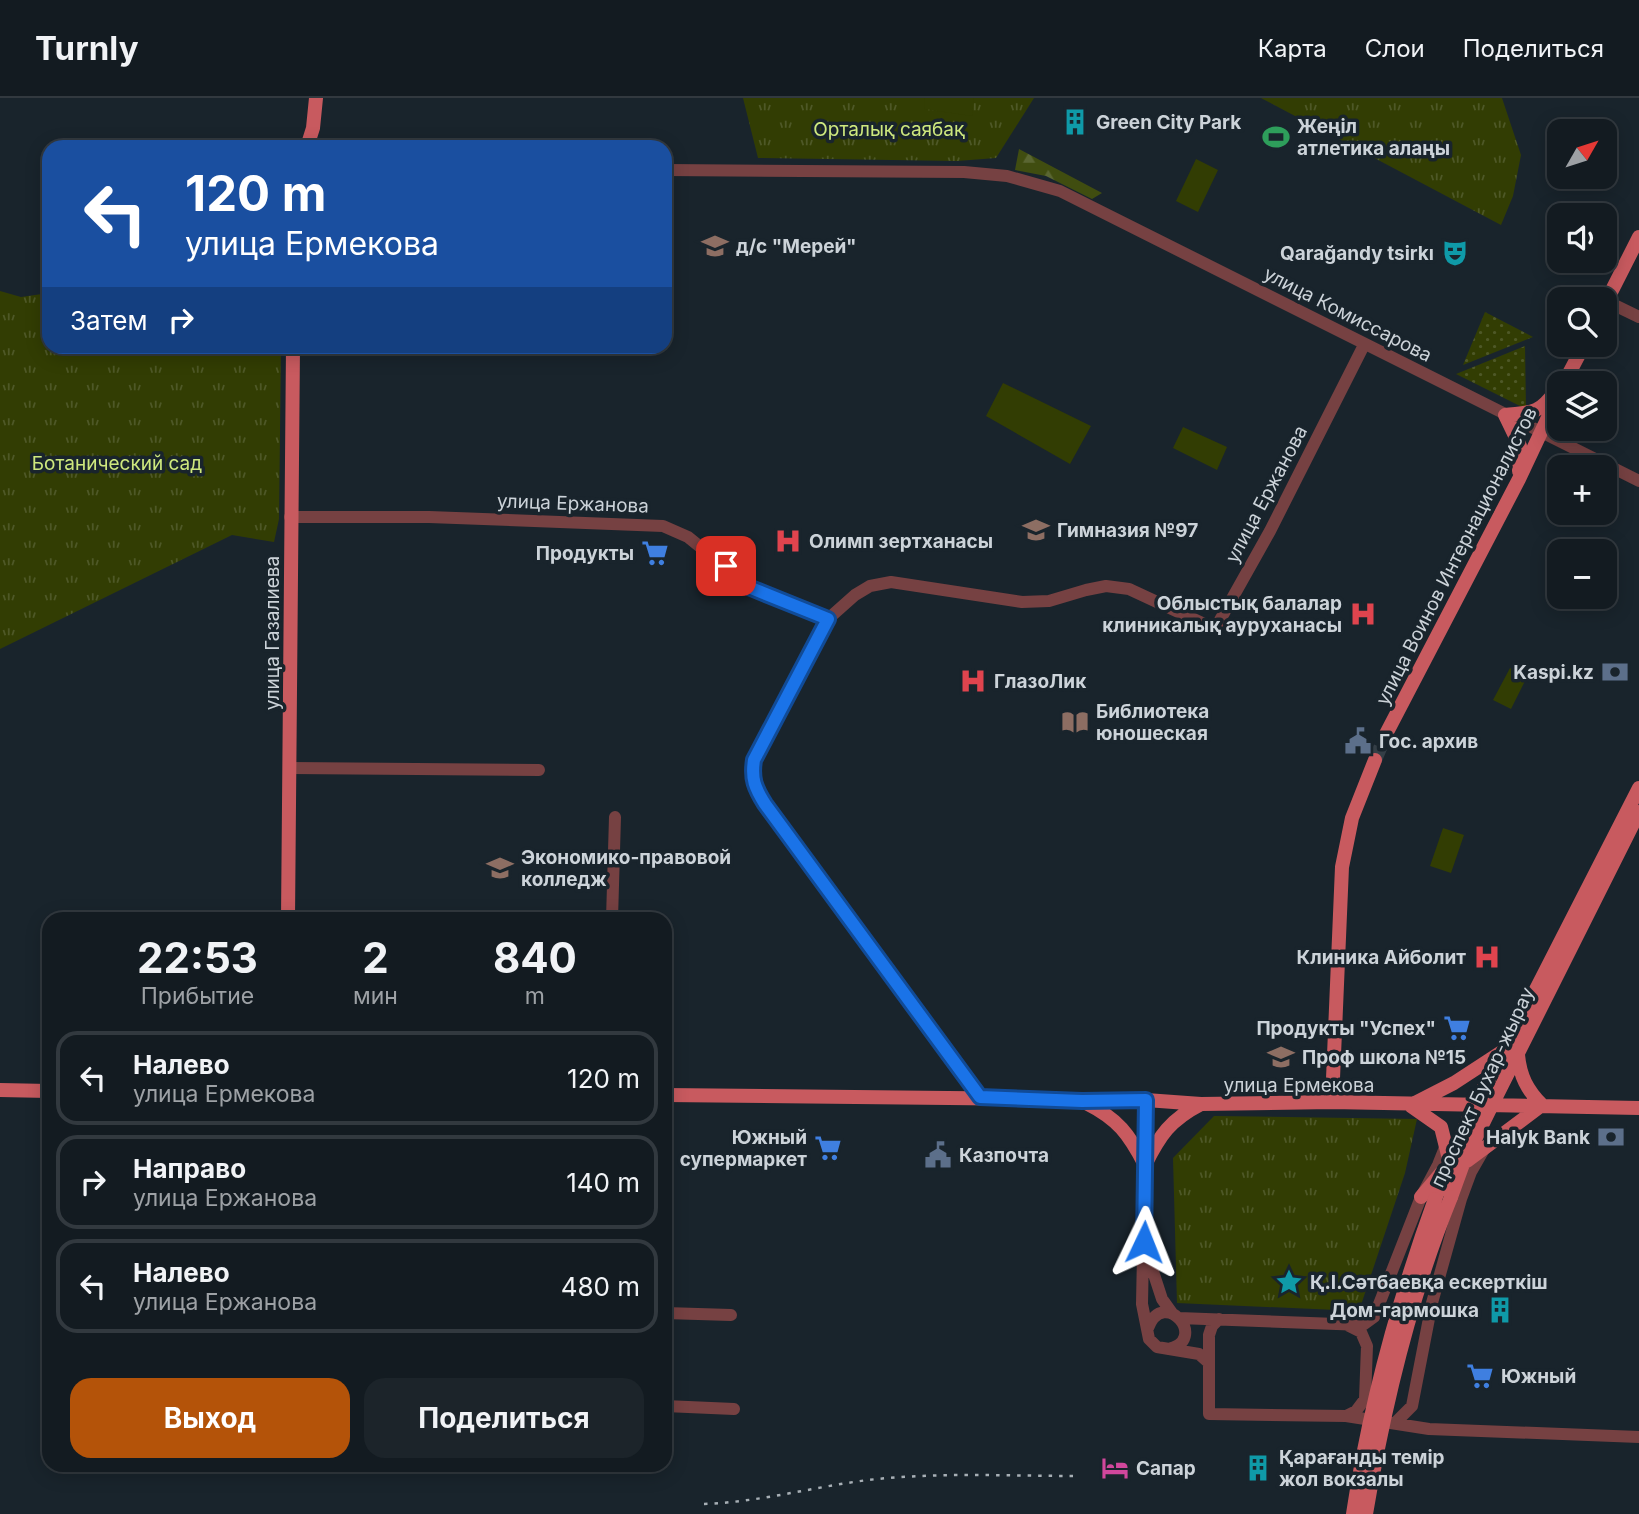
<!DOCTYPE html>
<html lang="ru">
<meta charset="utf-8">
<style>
:root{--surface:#131b21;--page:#1c242a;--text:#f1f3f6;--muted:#9da1a5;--line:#32393f;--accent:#b45309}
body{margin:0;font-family:Inter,sans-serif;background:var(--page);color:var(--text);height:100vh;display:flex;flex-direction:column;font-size:26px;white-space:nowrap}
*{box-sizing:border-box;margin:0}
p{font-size:23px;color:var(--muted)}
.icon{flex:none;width:38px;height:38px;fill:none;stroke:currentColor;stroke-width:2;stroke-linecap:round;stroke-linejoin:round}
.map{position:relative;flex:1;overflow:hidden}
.sheet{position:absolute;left:42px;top:814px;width:630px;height:560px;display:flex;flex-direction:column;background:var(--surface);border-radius:21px;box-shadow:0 4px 18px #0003,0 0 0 2px var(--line)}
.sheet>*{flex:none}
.hud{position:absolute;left:42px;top:42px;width:630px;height:214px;border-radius:21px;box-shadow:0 4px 18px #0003,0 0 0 2px var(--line);background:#1a4fa0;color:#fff;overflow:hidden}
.needle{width:46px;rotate:51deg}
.controls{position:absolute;left:1547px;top:21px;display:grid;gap:14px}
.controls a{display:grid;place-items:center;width:70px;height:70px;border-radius:14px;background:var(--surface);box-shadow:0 4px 18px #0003,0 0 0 2px var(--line);font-size:35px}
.pin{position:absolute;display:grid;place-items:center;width:60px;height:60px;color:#fff;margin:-30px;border-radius:14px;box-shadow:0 4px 10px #0006}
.me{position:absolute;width:77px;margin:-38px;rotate:2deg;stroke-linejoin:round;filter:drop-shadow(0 0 5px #0008)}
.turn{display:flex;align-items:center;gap:24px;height:147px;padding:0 28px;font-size:32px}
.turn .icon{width:91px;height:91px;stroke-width:2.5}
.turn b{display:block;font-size:49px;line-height:60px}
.then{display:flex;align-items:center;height:66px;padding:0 28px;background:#0003;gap:14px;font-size:26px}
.eta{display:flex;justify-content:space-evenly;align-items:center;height:119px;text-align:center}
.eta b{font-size:42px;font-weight:700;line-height:49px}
.action{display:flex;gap:14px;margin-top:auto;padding:14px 28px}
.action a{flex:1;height:80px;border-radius:21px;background:var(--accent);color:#fff;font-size:28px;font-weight:700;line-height:80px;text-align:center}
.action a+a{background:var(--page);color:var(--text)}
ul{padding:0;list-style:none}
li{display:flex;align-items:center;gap:21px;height:94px;margin:0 14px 10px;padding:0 14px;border:4px solid var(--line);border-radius:21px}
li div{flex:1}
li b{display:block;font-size:26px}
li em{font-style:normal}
header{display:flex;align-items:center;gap:42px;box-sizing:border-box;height:98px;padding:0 35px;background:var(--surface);border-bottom:2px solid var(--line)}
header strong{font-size:33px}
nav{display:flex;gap:38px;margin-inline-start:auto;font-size:24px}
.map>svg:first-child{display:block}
</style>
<header>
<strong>Turnly</strong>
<nav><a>Карта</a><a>Слои</a><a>Поделиться</a></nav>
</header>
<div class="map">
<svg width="1639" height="1416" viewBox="0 0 1639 1416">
<defs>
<pattern id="grass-dots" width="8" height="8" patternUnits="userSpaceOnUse" patternTransform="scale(1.75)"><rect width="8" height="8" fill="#323d03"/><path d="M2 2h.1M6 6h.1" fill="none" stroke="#4e5827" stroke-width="1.8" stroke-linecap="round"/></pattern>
<pattern id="forest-firs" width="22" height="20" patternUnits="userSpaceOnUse" patternTransform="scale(1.75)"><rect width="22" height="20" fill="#404d10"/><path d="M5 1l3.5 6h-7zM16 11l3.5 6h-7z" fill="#5a6632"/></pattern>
<pattern id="park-tufts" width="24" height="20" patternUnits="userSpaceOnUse" patternTransform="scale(1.75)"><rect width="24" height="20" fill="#323d03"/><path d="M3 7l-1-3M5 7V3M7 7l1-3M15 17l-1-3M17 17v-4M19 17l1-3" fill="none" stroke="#4e5827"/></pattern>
</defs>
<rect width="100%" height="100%" fill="#19242c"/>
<path fill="url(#grass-dots)" d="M1485,214L1533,239L1463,267Z
M1525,248L1526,311L1456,276Z"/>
<path fill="url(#forest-firs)" d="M1019,51L1102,95L1092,101L1046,78L1015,72Z"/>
<path fill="url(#park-tufts)" d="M743,0H1034L996,60L957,63L758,60Z
M1261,0H1502L1521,57L1513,98L1501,127Z
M0,193L21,199L49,195V248L281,249L279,421L274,444L232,437L0,551Z
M1214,1018L1417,1021L1405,1075L1359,1213L1177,1205L1173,1060Z"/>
<path fill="#323d03" d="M925,0H974L972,18L924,11Z
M1196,61L1218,72L1198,114L1176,103Z
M1003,285L1091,328L1070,366L986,318Z
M1183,329L1227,349L1217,372L1173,350Z
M1510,570L1527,579L1511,611L1493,602Z
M1443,730L1464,737L1451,775L1430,768Z"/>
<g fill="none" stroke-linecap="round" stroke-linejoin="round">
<path stroke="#343e46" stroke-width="14" stroke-dasharray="14 7" stroke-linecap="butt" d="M1375,662L1386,636"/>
<path stroke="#764142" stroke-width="12" d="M665,72L964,74L1007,78L1060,93L1639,383
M1606,203L1639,219
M290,419H429L663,428L688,439L751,490L828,521
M290,670L539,672
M612,821L615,719
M980,999L765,706C755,690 751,681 754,662L828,521L855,497L870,488L891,484L1022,504L1049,503L1086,492L1106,488L1129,491L1215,531L1270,433L1364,247
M1146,1002L1142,1206L1149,1241L1157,1249L1199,1256L1208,1264
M1147,1155L1162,1201L1172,1215
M665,1215L731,1217
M1179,1220L1363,1227L1374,1219L1421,1099L1438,1067L1446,1047
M1219,1221L1212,1228L1209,1237V1316L1346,1318L1429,1331L1639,1339
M1148,1230C1164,1188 1210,1242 1168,1251
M665,1308L734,1311
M1346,1318L1356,1313L1365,1301L1367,1248L1361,1234L1349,1228
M1395,1325L1412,1308L1432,1205L1461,1101L1471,1074L1483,1053"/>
<path stroke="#c85a5f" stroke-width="14" d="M307,49L313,30L316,0
M1605,206L1639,139
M1564,285L1584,247
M1519,373L1520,348L1505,317C1530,314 1538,317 1554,295
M1386,636L1519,381L1559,296
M288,821L293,248
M1518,957C1520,978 1527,992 1542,1007
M0,992L49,993
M665,997L1146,1002L1201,1006L1332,1004L1639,1010
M1332,1004L1342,769L1352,720L1375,662
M1086,1005C1118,1021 1129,1036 1145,1067
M1415,1005L1454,985L1503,953
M1411,1008L1441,1029L1450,1065
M1467,1063L1542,1007
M1145,1067C1160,1037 1170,1022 1201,1006
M1421,1099L1442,1074
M1451,1099L1463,1066L1492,1007L1639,714
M1435,1101L1474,1007L1506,950L1639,690"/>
<path stroke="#a7afb5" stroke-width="2.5" stroke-dasharray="3.5 7" stroke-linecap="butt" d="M704,1406C760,1404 813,1389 868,1382C937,1374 1008,1378 1077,1378"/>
<path stroke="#c85a5f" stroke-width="14" d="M1353,1416C1369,1309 1398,1203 1435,1101
M1366,1416C1384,1308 1410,1200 1451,1099"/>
</g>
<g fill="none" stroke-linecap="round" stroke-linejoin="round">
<g stroke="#114b97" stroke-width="18">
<path id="route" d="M726,468L751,490L828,521L754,662C751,681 755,690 765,706L980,999L1082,1003L1146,1002L1144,1144"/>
</g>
<use href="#route" stroke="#1a73e8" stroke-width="12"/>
</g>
<defs>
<g id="building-bare" transform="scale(2.1)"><path d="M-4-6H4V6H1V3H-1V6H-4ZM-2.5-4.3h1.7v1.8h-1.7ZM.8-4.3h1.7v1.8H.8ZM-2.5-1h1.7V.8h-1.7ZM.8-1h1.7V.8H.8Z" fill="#0f9aa8" stroke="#19242c" stroke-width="2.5" paint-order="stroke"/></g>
<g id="stadium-bare" transform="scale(2.1)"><path d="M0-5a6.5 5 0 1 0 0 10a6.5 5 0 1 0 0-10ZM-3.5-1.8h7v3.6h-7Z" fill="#2e9e5b" stroke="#19242c" stroke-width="2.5" paint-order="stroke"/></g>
<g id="school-bare" transform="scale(2.1)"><path d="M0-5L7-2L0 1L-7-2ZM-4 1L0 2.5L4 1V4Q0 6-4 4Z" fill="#8d6e63" stroke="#19242c" stroke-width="2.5" paint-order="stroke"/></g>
<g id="theatre-bare" transform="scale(2.1)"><path d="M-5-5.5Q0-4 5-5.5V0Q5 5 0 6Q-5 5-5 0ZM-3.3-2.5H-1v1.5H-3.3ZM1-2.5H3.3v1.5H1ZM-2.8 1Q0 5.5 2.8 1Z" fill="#0f9aa8" stroke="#19242c" stroke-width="2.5" paint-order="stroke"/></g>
<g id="hospital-bare" transform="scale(2.1)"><path d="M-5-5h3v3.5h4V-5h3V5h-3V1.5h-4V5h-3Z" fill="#e0444e" stroke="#19242c" stroke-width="2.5" paint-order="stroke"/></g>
<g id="supermarket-bare" transform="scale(2.1)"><path d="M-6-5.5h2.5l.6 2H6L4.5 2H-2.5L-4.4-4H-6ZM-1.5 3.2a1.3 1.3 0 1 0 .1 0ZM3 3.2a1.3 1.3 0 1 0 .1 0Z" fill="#3f7fe0" stroke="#19242c" stroke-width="2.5" paint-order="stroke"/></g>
<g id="bank-bare" transform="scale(2.1)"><path d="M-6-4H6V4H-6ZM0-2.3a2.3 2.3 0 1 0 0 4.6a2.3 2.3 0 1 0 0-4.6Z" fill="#5c6f8a" stroke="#19242c" stroke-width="2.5" paint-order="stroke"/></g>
<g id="library-bare" transform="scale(2.1)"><path d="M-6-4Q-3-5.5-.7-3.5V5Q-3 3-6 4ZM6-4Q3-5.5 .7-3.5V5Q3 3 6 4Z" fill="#8d6e63" stroke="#19242c" stroke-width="2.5" paint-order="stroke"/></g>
<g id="civic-bare" transform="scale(2.1)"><path d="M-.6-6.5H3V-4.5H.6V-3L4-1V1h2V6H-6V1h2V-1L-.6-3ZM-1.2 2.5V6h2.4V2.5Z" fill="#5c6f8a" stroke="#19242c" stroke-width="2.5" paint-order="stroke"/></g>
<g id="university-bare" transform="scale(2.1)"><path d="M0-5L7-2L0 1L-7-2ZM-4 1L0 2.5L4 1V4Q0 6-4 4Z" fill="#8d6e63" stroke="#19242c" stroke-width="2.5" paint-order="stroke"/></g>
<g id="sight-bare" transform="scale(2.1)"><path d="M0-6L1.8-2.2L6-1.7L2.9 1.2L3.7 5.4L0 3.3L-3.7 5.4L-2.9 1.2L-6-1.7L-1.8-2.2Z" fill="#0f9aa8" stroke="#19242c" stroke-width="2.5" paint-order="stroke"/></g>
<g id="hotel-bare" transform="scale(2.1)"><path d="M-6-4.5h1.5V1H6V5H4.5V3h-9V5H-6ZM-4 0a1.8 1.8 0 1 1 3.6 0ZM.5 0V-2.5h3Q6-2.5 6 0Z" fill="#d1479c" stroke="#19242c" stroke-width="2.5" paint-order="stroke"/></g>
</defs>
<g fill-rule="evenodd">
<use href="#building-bare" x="1075" y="24"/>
<use href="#stadium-bare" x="1276" y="39"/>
<use href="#school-bare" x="715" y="148"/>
<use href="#theatre-bare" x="1455" y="155"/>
<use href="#school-bare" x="1036" y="432"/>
<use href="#hospital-bare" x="788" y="443"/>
<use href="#supermarket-bare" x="655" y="455"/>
<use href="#hospital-bare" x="1363" y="516"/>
<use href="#bank-bare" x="1615" y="574"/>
<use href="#hospital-bare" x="973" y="583"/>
<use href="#library-bare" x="1075" y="624"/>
<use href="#civic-bare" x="1358" y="643"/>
<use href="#university-bare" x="500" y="770"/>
<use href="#hospital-bare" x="1487" y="859"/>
<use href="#supermarket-bare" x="1457" y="930"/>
<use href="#university-bare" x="1281" y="959"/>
<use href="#bank-bare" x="1611" y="1039"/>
<use href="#supermarket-bare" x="828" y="1050"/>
<use href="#civic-bare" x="938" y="1057"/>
<use href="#sight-bare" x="1289" y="1184"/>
<use href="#building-bare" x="1500" y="1212"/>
<use href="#supermarket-bare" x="1480" y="1278"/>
<use href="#hotel-bare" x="1115" y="1370"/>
<use href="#building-bare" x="1258" y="1370"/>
</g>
<g text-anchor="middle" stroke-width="7" stroke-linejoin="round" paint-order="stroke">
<g font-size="19" font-weight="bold" fill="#ccd3d9" stroke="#19242c" text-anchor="start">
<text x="1096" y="31">Green City Park</text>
<text x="1297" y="35">Жеңіл<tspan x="1297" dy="22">атлетика алаңы</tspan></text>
<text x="736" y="155">д/с "Мерей"</text>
<text x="1434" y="162" text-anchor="end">Qarağandy tsirkı</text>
<text x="1057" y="439">Гимназия №97</text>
<text x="809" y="450">Олимп зертханасы</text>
<text x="634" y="462" text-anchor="end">Продукты</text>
<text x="1342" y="512" text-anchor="end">Облыстық балалар<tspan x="1342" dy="22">клиникалық ауруханасы</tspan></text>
<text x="1594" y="581" text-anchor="end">Kaspi.kz</text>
<text x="994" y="590">ГлазоЛик</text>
<text x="1096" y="620">Библиотека<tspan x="1096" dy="22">юношеская</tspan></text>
<text x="1379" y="650">Гос. архив</text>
<text x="521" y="766">Экономико-правовой<tspan x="521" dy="22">колледж</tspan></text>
<text x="1466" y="866" text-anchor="end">Клиника Айболит</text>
<text x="1436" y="937" text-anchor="end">Продукты "Успех"</text>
<text x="1302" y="966">Проф школа №15</text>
<text x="807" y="1046" text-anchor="end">Южный<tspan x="807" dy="22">супермаркет</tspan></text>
<text x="1590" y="1046" text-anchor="end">Halyk Bank</text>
<text x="959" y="1064">Казпочта</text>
<text x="1310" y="1191">Қ.І.Сәтбаевқа ескерткіш</text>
<text x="1479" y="1219" text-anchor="end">Дом-гармошка</text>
<text x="1501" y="1285">Южный</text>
<text x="1279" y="1366">Қарағанды темір<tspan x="1279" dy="22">жол вокзалы</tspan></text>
<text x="1136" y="1377">Сапар</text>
</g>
<g font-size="19" fill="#cee87e" stroke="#19242c">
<text x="889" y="38">Орталық саябақ</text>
<text x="117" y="372">Ботанический сад</text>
</g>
<g font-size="19" fill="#ccd3d9" stroke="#19242c">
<text transform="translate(1348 216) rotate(27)" y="7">улица Комиссарова</text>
<text transform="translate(1266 396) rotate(-62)" y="7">улица Ержанова</text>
<text transform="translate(573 405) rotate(2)" y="7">улица Ержанова</text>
<text transform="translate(1456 458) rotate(-63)" y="7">улица Воинов Интернационалистов</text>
<text transform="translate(272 535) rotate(-90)" y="7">улица Газалиева</text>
<text x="1299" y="994">улица Ермекова</text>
<text transform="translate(1482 989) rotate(-65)" y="7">проспект Бухар-жырау</text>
</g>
</g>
</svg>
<div class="controls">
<a><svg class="needle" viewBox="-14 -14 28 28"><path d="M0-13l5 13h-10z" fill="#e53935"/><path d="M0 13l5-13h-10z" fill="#9da1a5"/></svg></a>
<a><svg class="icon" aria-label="sound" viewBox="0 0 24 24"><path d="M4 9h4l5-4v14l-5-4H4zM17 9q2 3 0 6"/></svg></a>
<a><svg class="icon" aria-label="search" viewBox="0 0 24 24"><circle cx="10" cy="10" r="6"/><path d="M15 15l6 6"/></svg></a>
<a><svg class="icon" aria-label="layers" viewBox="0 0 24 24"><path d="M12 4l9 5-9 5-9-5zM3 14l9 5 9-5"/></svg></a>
<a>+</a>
<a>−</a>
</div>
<div class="pin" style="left:726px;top:468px;background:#d93025"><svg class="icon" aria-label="arrive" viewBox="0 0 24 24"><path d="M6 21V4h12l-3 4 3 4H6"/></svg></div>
<svg class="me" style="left:1144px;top:1144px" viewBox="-20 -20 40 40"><path d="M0-17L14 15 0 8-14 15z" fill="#1a73e8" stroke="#fff" stroke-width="4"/></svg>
<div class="hud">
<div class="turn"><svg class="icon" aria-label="left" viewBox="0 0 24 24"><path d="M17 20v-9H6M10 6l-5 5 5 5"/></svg><div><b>120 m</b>улица Ермекова</div></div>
<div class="then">Затем<svg class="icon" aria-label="right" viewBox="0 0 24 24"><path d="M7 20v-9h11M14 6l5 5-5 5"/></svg></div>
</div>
<section class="sheet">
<div class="eta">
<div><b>22:53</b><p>Прибытие</p></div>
<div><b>2</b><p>мин</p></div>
<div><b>840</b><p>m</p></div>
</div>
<ul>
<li><svg class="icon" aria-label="left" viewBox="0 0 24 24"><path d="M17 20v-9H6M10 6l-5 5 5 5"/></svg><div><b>Налево</b><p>улица Ермекова</p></div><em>120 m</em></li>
<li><svg class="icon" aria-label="right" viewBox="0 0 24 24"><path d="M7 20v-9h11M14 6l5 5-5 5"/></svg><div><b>Направо</b><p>улица Ержанова</p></div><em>140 m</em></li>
<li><svg class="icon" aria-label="left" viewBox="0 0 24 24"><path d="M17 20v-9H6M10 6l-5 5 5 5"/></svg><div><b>Налево</b><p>улица Ержанова</p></div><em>480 m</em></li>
</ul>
<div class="action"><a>Выход</a><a>Поделиться</a></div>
</section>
</div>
